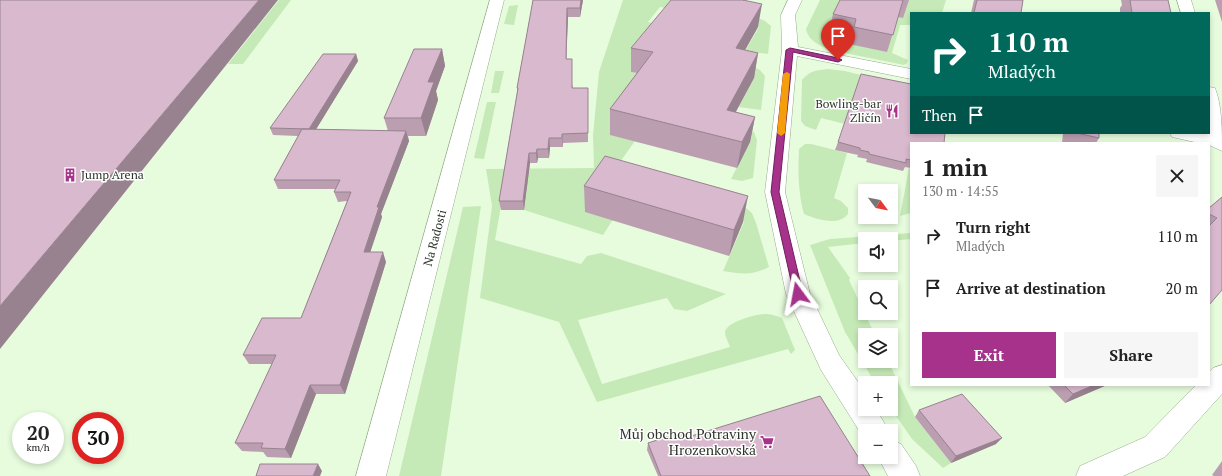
<!DOCTYPE html>
<meta charset="utf-8">
<style>
:root{--surface:#fff;--page:#f6f6f6;--text:#222;--muted:#767676;--accent:#a7328b}
body{margin:0;font-family:"PT Serif",serif;background:var(--page);color:var(--text);height:100vh;display:flex;flex-direction:column;font-size:15px;white-space:nowrap}
*{box-sizing:border-box;margin:0}
p{font-size:13px;color:var(--muted)}
.icon{flex:none;width:22px;height:22px;fill:none;stroke:currentColor;stroke-width:2;stroke-linecap:round;stroke-linejoin:round}
.map{position:relative;flex:1;overflow:hidden}
.panel{position:absolute;left:910px;top:142px;width:300px;height:244px;display:flex;flex-direction:column;background:var(--surface);border-radius:0px;box-shadow:0 2px 6px #0003}
.panel>*{flex:none}
.hud{position:absolute;left:910px;top:12px;width:300px;height:122px;border-radius:0px;box-shadow:0 2px 6px #0003;background:#00695c;color:#fff;overflow:hidden}
.needle{width:26px;rotate:122deg}
.controls{position:absolute;left:858px;top:184px;display:grid;gap:8px}
.controls a{display:grid;place-items:center;width:40px;height:40px;border-radius:0px;background:var(--surface);box-shadow:0 2px 6px #0003;font-size:20px}
.speed{position:absolute;left:12px;top:412px;display:flex;gap:8px;font-size:20px;font-weight:700;text-align:center}
.speed>*{display:grid;place-content:center;width:52px;height:52px;border-radius:50%;background:var(--surface);box-shadow:0 2px 6px #0003;line-height:1}
.speed small{font-size:10px;font-weight:400}
.speed .limit{border:6px solid #d22;background:#fff;color:#111}
.pin{position:absolute;display:grid;place-items:center;width:34px;height:34px;color:#fff;margin:-41px -17px;border-radius:50% 50% 50% 0;rotate:-45deg;box-shadow:0 0 4px #0007}
.pin .icon{rotate:45deg}
.me{position:absolute;width:44px;margin:-22px;rotate:347deg;stroke-linejoin:round;filter:drop-shadow(0 0 3px #0008)}
.turn{display:flex;align-items:center;gap:14px;height:84px;padding:0 12px;font-size:18px}
.turn .icon{width:52px;height:52px;stroke-width:2.5}
.turn b{display:block;font-size:28px;line-height:34px}
.then{display:flex;align-items:center;height:38px;padding:0 12px;background:#0003;gap:8px;font-size:15px}
.round{display:grid;place-items:center;flex:none;width:42px;height:42px;border-radius:0px;background:var(--page)}
.headline{display:flex;align-items:center;justify-content:space-between;height:68px;padding:0 12px}
h1{font-size:24px;font-weight:700;line-height:30px}
.primary-button{display:flex;gap:8px;margin-top:auto;padding:8px 12px}
.primary-button a{flex:1;height:46px;border-radius:0px;background:var(--accent);color:#fff;font-size:16px;font-weight:700;line-height:46px;text-align:center}
.primary-button a+a{background:var(--page);color:var(--text)}
ul{padding:0;list-style:none}
li{display:flex;align-items:center;gap:12px;height:52px;padding:0 12px}
li div{flex:1}
li b{display:block;font-size:15px}
li em{font-style:normal}
.map>svg:first-child{display:block}
</style>
<div class="map">
<svg width="1222" height="476" viewBox="0 0 1222 476">
<rect width="100%" height="100%" fill="#e7fcdd"/>
<path fill="#c6eab7" d="M279,0H291L243,64H228Z
M623,0H684L687,3L758,18L765,21L771,26L768,54L745,51L759,27L660,7L648,22L668,26L760,70L765,76L761,110L739,107L754,78L732,72H631L654,77L754,132L757,140L753,178L742,181L731,179L750,142L724,136L611,135L635,141L620,162L741,204L752,213L756,223L769,267C751,276 742,274 723,271L744,222L715,214L612,221L603,235L524,210L527,189H504L495,240L581,264L587,256L601,253L726,294L687,311L674,309L667,298L578,320L602,384L730,347C729,343 725,337 725,332C726,322 758,313 766,314C771,314 777,316 782,318L795,350L791,354L788,349L597,402L559,322L480,298L492,206L486,169L594,168L593,135L599,72Z
M820,0H844L903,18V0H946L942,13H911L910,25H900L892,53L908,60L907,63L904,65L830,50C821,46 808,41 806,29Z
M518,5L514,25L504,24L509,6Z
M828,69L845,71L861,75L845,124L821,118L816,130L805,126L801,121L802,80C809,71 817,70 828,69Z
M495,71H504L499,93H491Z
M487,102H496L484,159L474,158Z
M805,144H811L847,153L834,198L841,201L848,208V214C838,227 816,219 804,214C798,192 798,171 799,149Z
M909,168H911V213L900,216Z
M481,206L441,476H399L463,207Z
M911,233V239L891,241V239H865V243L828,247L850,278L849,280L875,335H865V361H888L915,417L951,463L943,468L912,439L891,409V383H875L845,332L810,245L830,239Z"/>
<g fill="none" stroke-linecap="round" stroke-linejoin="round">
<g stroke="#97ab8e" stroke-width="1">
<path id="minor" d="M788,0H802L795,15L798,47L911,69V79L797,56L785,192L810,294L839,355L865,392V409H876L889,431H865V440L821,370L786,294L765,192L782,50L781,15Z
M1177,0H1191L1195,13H1181Z
M1209,87L1215,88C1222,105 1222,131 1222,151L1209,145V143H1199L1172,137L1170,133H1209Z
M891,440L901,444L916,466L920,476H888L878,457H891Z"/>
</g>
<g stroke="#97ab8e" stroke-width="1">
<path id="tertiary" d="M1222,365V394L1165,457L1123,476H1076L1080,466L1145,437L1196,385H1209V372L1213,368Z"/>
</g>
<g stroke="#97ab8e" stroke-width="1">
<path id="secondary" d="M490,0H504L386,476H356Z"/>
</g>
<use href="#minor" fill="#fff" fill-rule="evenodd"/>
<use href="#tertiary" fill="#fff" fill-rule="evenodd"/>
<use href="#secondary" fill="#fff" fill-rule="evenodd"/>
</g>
<path fill="#bb9fb1" d="M533,0H583L580,17H568L566,59L573,88H588V142L563,143V147H550L549,158H538L537,163H530L524,210H501L499,201L517,93V88Z
M840,0H909L903,18L898,17L887,52L849,44L851,36L829,31L833,14Z
M974,0H1023L1021,13H971Z
M1121,0H1168L1171,13H1120V8L1122,5Z
M1215,0H1222V22Z
M748,1L758,27L745,50L758,53L754,78L736,112L755,117L750,142L737,168L610,135V109L637,73L631,72V48Z
M442,49L445,66L436,91L438,100L426,136H408L409,141L381,214L382,217L370,252L386,262L345,394H316L291,458L267,457L263,452L242,451L235,443L272,364H249L243,355L301,318L347,201L338,202L334,192L335,189H278L274,180L298,136L273,135L270,128L356,54L358,61L316,129L388,131L384,118Z
M1063,133H1099V138L1096,143H1062Z
M838,142L911,143V168L905,167L903,171L866,162L867,159L857,157L858,155L835,150Z
M584,186L743,222L729,256L585,212Z
M1222,197L1209,305V208Z
M1048,385H1107L1065,403Z
M919,410L996,444L951,463L915,417Z
M685,438L869,476H658L647,450L648,443Z
M1222,461V476H1214L1212,475Z"/>
<path fill="#988290" d="M259,0H278L0,349V306Z
M581,0H583L580,17V8Z
M762,4L758,27L732,73L736,48Z
M567,8L568,17L566,68V59Z
M442,49L445,66L436,91L438,100L426,136L421,118L428,82Z
M758,53L754,78L723,135L727,110Z
M356,54L358,61L312,136L309,129Z
M755,117L750,142L737,168L742,142Z
M406,131L409,141L381,214L382,217L367,262L364,252L377,207Z
M562,134L563,143V147L562,138Z
M549,138L550,147L549,158L548,149Z
M537,149L538,158L537,163L536,153Z
M529,153L530,163L524,210L523,201Z
M748,196L743,222L729,256L734,230Z
M383,252L386,262L345,394L340,385Z
M310,385L316,394L291,458L285,449Z
M1094,385H1107L1065,403L1073,394Z
M1002,438L996,444L951,463L956,456Z
M318,464L322,471L320,476H313Z"/>
<path fill="#d9b9ce" stroke="#988290" d="M0,0H259L0,306Z
M533,0H581L580,8H567L566,59H572V88H588V133L562,134V138H549L548,149H537L536,153H529L523,201H499L518,88H517Z
M671,0H744H743L762,4L736,48L758,53L727,110L755,117L742,142L610,109L653,52L631,48Z
M840,0H903L893,35L854,27L856,19L833,14Z
M977,0H1023L1021,13H974Z
M1130,0H1168L1171,13H1132Z
M414,49H442L428,82H434L421,118H384Z
M323,54H356L309,129L270,128Z
M861,74L911,84V133H945L944,143H911V160L906,159V163L869,154V152L860,150V148L838,142Z
M302,129L406,131L377,207H379L364,252H383L340,385H310L285,449L261,448L263,443H235L276,355H243L262,318H301L351,192H334L340,180H274Z
M1077,133H1099V138Z
M605,156L748,196L734,230L584,186Z
M1222,197V290L1209,305V226L1217,218L1209,214V208Z
M1064,385H1094L1073,394Z
M962,394L1002,438L956,456L919,410Z
M820,396L870,476H661L648,443L682,432L685,438Z
M260,464H318L313,476H256Z"/>
<path fill="#a7328b" stroke="#6d205a" d="M790,48L838,58L842,60L838,62L793,52L779,192L803,294L802,297H795L794,294L771,192L786,50Z"/>
<path fill="#f59e0b" d="M787,72L790,74L785,133L781,136L777,133L783,74Z"/>
<defs>
<g id="restaurant-bare" transform="scale(1.08)"><path d="M-5-6h1v4h1v-4h1v4h1v-4h1v5L-1.5 .5V6h-2V.5L-5-1ZM5-6V6H3V1.5H1.5Q1.5-4 5-6Z" fill="#a7328b" stroke="#fff" stroke-width="2.5" paint-order="stroke"/></g>
<g id="building-bare" transform="scale(1.08)"><path d="M-4-6H4V6H1V3H-1V6H-4ZM-2.5-4.3h1.7v1.8h-1.7ZM.8-4.3h1.7v1.8H.8ZM-2.5-1h1.7V.8h-1.7ZM.8-1h1.7V.8H.8Z" fill="#a7328b" stroke="#fff" stroke-width="2.5" paint-order="stroke"/></g>
<g id="supermarket-bare" transform="scale(1.08)"><path d="M-6-5.5h2.5l.6 2H6L4.5 2H-2.5L-4.4-4H-6ZM-1.5 3.2a1.3 1.3 0 1 0 .1 0ZM3 3.2a1.3 1.3 0 1 0 .1 0Z" fill="#a7328b" stroke="#fff" stroke-width="2.5" paint-order="stroke"/></g>
</defs>
<g fill-rule="evenodd">
<use href="#restaurant-bare" x="892" y="111"/>
<use href="#building-bare" x="70" y="175"/>
<use href="#supermarket-bare" x="767" y="442"/>
</g>
<g text-anchor="middle" stroke-width="3" stroke-linejoin="round" paint-order="stroke">
<g font-size="12" fill="#2d352a" stroke="#fff" text-anchor="end">
<text x="881" y="108">Bowling-bar<tspan x="881" dy="14">Zličín</tspan></text>
<text x="81" y="179" text-anchor="start">Jump Arena</text>
</g>
<g font-size="12" fill="#2d352a" stroke="#fff">
<text transform="translate(435 238) rotate(-75)" y="4">Na Radosti</text>
</g>
<g font-size="14" fill="#2d352a" stroke="#fff" text-anchor="end">
<text x="756" y="439">Můj obchod Potraviny<tspan x="756" dy="16">Hrozenkovská</tspan></text>
</g>
</g>
</svg>
<div class="controls">
<a><svg class="needle" viewBox="-14 -14 28 28"><path d="M0-13l5 13h-10z" fill="#e53935"/><path d="M0 13l5-13h-10z" fill="#767676"/></svg></a>
<a><svg class="icon" aria-label="sound" viewBox="0 0 24 24"><path d="M4 9h4l5-4v14l-5-4H4zM17 9q2 3 0 6"/></svg></a>
<a><svg class="icon" aria-label="search" viewBox="0 0 24 24"><circle cx="10" cy="10" r="6"/><path d="M15 15l6 6"/></svg></a>
<a><svg class="icon" aria-label="layers" viewBox="0 0 24 24"><path d="M12 4l9 5-9 5-9-5zM3 14l9 5 9-5"/></svg></a>
<a>+</a>
<a>−</a>
</div>
<div class="speed"><div>20<small>km/h</small></div><div class="limit">30</div></div>
<div class="pin" style="left:838px;top:60px;background:#d93025"><svg class="icon" aria-label="arrive" viewBox="0 0 24 24"><path d="M6 21V4h12l-3 4 3 4H6"/></svg></div>
<svg class="me" style="left:798px;top:294px" viewBox="-20 -20 40 40"><path d="M0-17L14 15 0 8-14 15z" fill="#a7328b" stroke="#fff" stroke-width="4"/></svg>
<div class="hud">
<div class="turn"><svg class="icon" aria-label="right" viewBox="0 0 24 24"><path d="M7 20v-9h11M14 6l5 5-5 5"/></svg><div><b>110 m</b>Mladých</div></div>
<div class="then">Then<svg class="icon" aria-label="arrive" viewBox="0 0 24 24"><path d="M6 21V4h12l-3 4 3 4H6"/></svg></div>
</div>
<section class="panel">
<div class="headline"><div><h1>1 min</h1><p>130 m · 14:55</p></div><a class="round"><svg class="icon" aria-label="close" viewBox="0 0 24 24"><path d="M6 6l12 12M18 6L6 18"/></svg></a></div>
<ul>
<li><svg class="icon" aria-label="right" viewBox="0 0 24 24"><path d="M7 20v-9h11M14 6l5 5-5 5"/></svg><div><b>Turn right</b><p>Mladých</p></div><em>110 m</em></li>
<li><svg class="icon" aria-label="arrive" viewBox="0 0 24 24"><path d="M6 21V4h12l-3 4 3 4H6"/></svg><div><b>Arrive at destination</b></div><em>20 m</em></li>
</ul>
<div class="primary-button"><a>Exit</a><a>Share</a></div>
</section>
</div>
